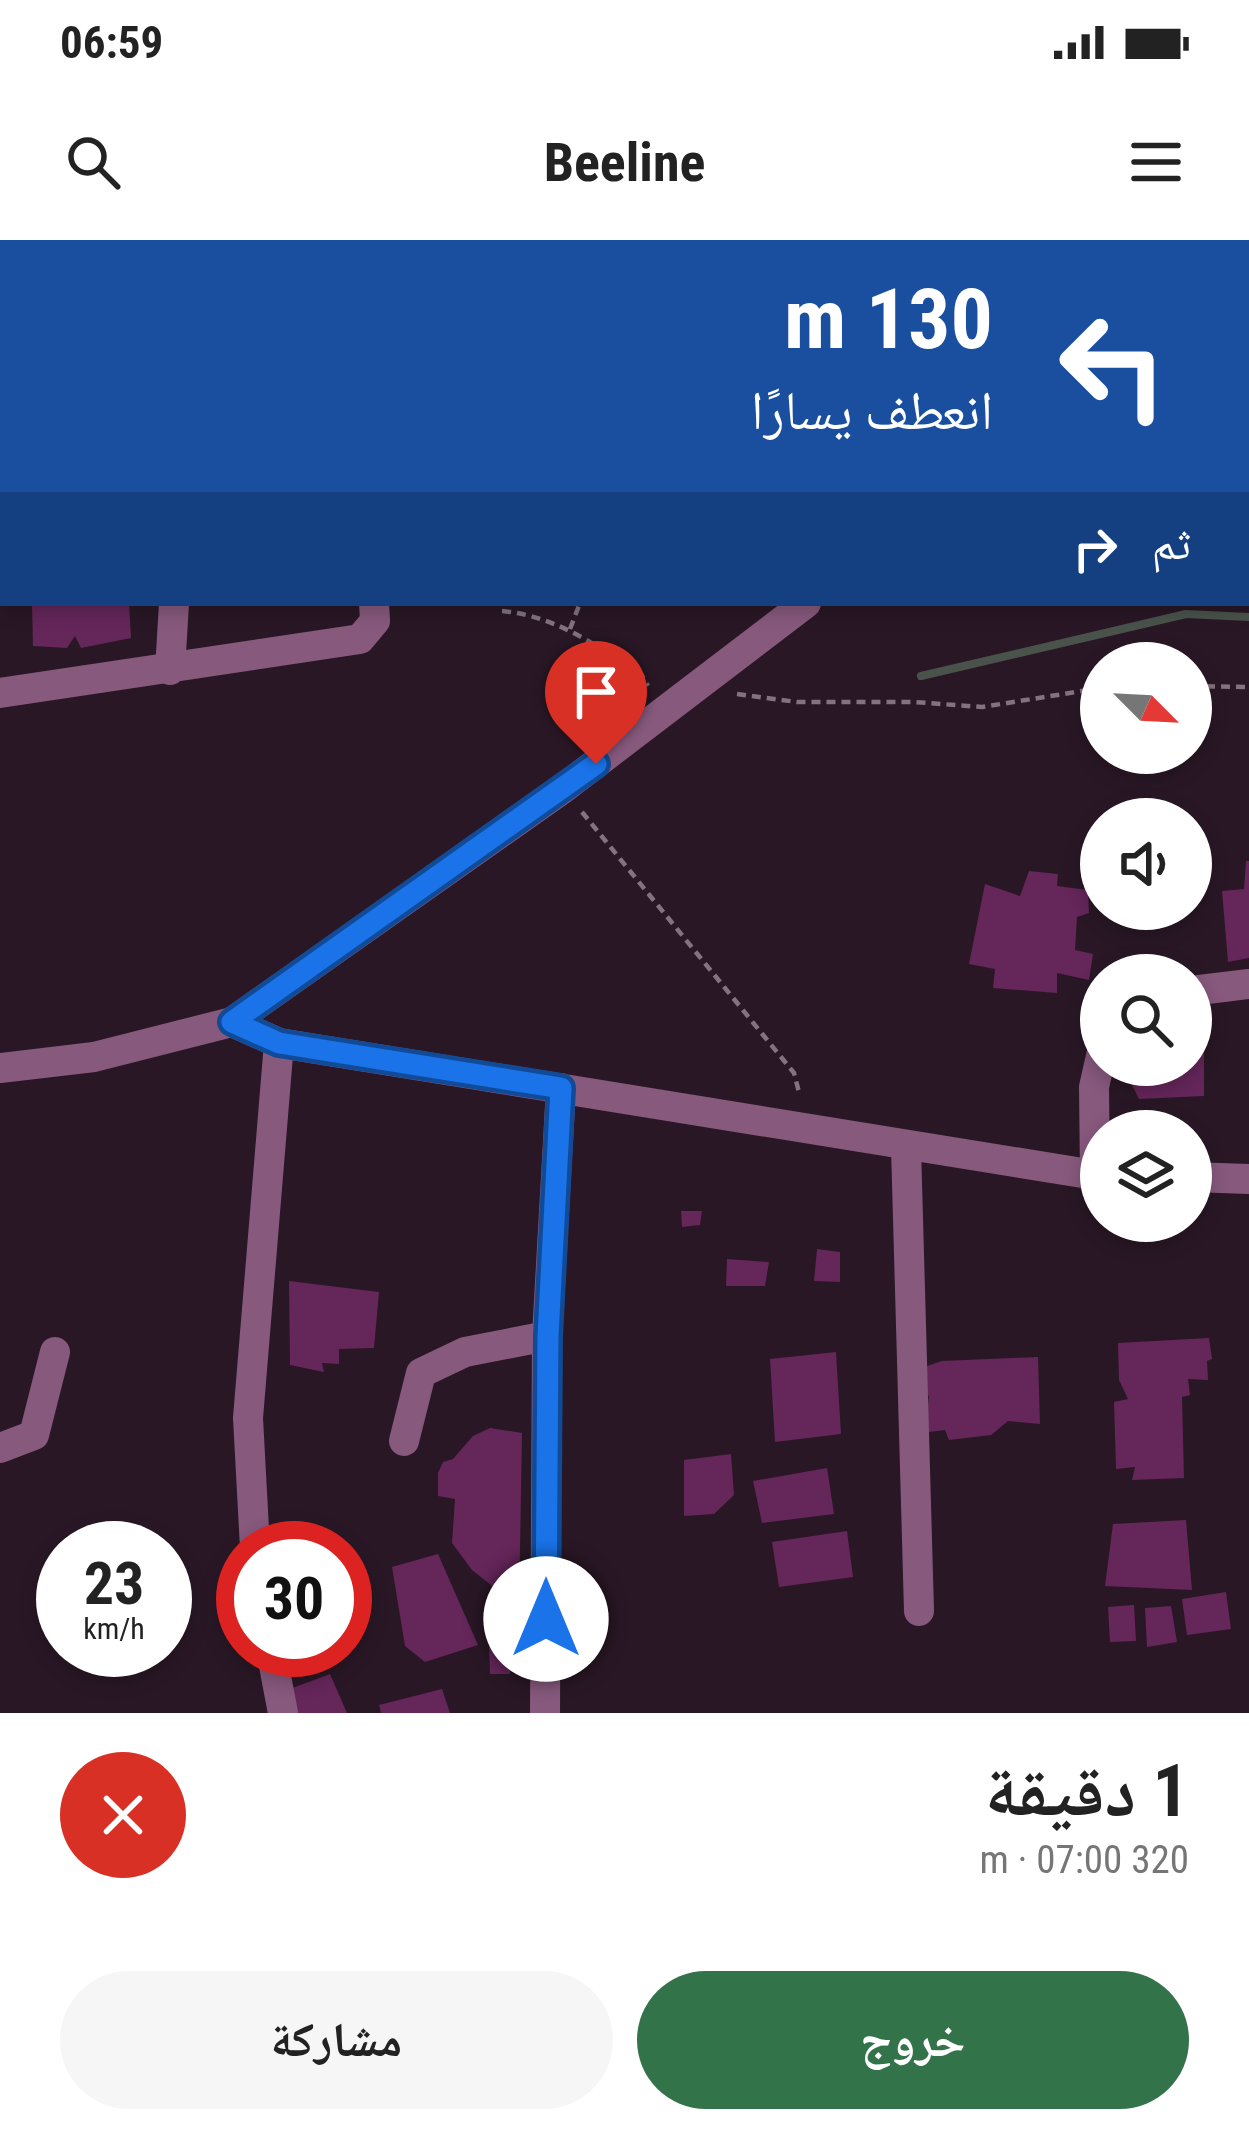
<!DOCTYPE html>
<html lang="ar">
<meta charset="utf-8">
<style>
:root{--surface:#fff;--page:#f6f6f6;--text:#222;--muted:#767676;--accent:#32734a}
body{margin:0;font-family:"Roboto Condensed","Noto Naskh Arabic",sans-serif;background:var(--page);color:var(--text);direction:rtl;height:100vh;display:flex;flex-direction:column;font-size:45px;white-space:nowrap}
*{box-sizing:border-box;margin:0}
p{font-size:39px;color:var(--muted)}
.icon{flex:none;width:66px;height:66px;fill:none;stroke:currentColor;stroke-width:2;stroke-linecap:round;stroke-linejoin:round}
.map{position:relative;height:1473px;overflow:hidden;direction:ltr}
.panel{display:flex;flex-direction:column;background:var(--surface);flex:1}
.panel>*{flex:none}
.guide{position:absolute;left:0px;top:0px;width:1251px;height:366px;box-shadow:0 6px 18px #0003;direction:rtl;background:#1a4fa0;color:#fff;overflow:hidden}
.needle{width:78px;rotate:114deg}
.buttons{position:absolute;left:1080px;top:402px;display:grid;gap:24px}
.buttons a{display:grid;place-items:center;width:132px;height:132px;border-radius:50%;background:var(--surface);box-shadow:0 6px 18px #0003;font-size:60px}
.speed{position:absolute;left:36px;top:1281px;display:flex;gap:24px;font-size:60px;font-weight:700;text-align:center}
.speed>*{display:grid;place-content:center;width:156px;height:156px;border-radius:50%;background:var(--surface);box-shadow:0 6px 18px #0003;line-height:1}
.speed small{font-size:30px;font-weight:400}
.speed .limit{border:18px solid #d22;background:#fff;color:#111}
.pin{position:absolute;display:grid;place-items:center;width:102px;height:102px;color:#fff;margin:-123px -51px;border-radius:50% 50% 50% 0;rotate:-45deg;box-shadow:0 0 12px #0007}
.pin .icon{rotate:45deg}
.me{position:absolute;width:132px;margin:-66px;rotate:0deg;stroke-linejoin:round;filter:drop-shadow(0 0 9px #0008)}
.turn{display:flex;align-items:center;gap:42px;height:252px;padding:0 60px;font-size:54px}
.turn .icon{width:156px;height:156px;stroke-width:2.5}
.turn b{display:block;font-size:84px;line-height:102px}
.then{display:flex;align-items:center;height:114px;padding:0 60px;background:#0003;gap:24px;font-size:45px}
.round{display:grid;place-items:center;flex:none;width:126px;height:126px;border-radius:63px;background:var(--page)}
.head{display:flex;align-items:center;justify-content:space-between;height:204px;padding:0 60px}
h1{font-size:72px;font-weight:700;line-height:90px}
.button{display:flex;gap:24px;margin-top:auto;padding:24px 60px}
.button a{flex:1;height:138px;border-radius:72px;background:var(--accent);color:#fff;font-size:48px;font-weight:700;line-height:138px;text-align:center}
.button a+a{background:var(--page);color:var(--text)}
.status{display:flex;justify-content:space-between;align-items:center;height:84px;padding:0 60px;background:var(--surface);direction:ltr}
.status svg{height:33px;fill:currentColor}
header{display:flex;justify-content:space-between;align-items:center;height:156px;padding:0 60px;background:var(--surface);font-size:54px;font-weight:700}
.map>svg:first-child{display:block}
</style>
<div class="status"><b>06:59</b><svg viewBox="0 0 49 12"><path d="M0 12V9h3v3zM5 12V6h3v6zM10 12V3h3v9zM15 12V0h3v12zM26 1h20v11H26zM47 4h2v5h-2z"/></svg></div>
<header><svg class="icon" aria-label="menu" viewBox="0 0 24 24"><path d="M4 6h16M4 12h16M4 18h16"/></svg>Beeline<svg class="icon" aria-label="search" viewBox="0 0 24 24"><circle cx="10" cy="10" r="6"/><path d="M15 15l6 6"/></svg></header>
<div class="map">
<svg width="1249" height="1473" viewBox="0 0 1249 1473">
<rect width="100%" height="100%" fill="#291725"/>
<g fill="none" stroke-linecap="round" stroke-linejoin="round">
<path stroke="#49534b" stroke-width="8" d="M921,436L1186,374L1249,377"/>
</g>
<path fill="#65265a" d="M32,363H129L131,398L81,408L75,396L67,408L33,406Z
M1246,621H1249V718L1228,722L1222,651L1244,649Z
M1029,631L1058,634L1057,646L1088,650L1089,673L1077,677L1075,710L1093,714L1089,740L1057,733V753L993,748L995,729L969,724L985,644L1020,656Z
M1191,807H1204V856L1139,859L1128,837L1130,825H1191Z
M681,971H702L700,985L682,987Z
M817,1009L840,1012V1042L814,1041Z
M727,1019L769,1022L765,1046H726Z
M289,1041L379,1052L374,1108L339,1109V1124L322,1123L324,1132L290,1125Z
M1209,1098L1212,1119L1207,1121L1208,1140L1188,1139L1190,1155L1182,1157L1184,1238L1132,1240L1135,1227L1116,1229L1114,1162L1128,1159L1119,1140L1118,1103Z
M836,1112L841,1194L775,1202L770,1119Z
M1038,1117L1040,1184L1008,1181L991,1195L949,1200L945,1190L929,1192L921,1168L928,1165L929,1156L919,1155L921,1128L942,1121Z
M490,1188L522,1193L519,1367L472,1330L452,1303L455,1259L438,1256V1233L443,1222L453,1219L473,1196Z
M731,1214L734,1255L714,1274L684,1276V1220Z
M827,1228L834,1274L762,1283L753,1241Z
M1186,1280L1192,1350L1105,1346L1113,1284Z
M847,1291L853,1337L779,1347L772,1302Z
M438,1314L478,1405L425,1422L405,1406L392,1327Z
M1226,1352L1231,1389L1187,1395L1182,1359Z
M1134,1365L1136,1401L1110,1402L1108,1367Z
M1171,1366L1177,1402L1147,1407L1145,1368Z
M510,1403V1434H490L489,1404Z
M330,1434L347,1473H291L287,1450Z
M442,1449L450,1473H381L379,1465Z"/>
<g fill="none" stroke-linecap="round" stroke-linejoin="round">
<path stroke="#83737f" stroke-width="4.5" stroke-dasharray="9 6" stroke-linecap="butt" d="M591,0V3
M872,0L874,3
M502,371C557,376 596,406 641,434L648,446
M570,389L580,363
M1191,446L1249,447
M737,454L797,462H914L982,467L1101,448
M582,572L794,833L800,856"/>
<path stroke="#87597d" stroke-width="30" d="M153,3L154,0
M377,3V0
M1248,193H1249
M170,430L174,363
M0,453L360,399L375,381L374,363
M1191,751L1249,744
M232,782L279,803L1101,936
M0,828L94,817L232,782L561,550L806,363
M906,907L919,1371
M1095,936L1094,847L1101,816
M1191,937L1249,939
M404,1201L421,1133L465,1112L547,1096L561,848
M0,1208L34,1195L55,1112
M255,1308L248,1178L279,803
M271,1410L283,1473
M545,1473L547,1096"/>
</g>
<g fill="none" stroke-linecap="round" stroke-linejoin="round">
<g stroke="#114b97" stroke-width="30">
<path id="route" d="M546,1379L548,1096L561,848L279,803L232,782L596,524"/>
</g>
<use href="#route" stroke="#1a73e8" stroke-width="21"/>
</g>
</svg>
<div class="buttons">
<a><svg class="needle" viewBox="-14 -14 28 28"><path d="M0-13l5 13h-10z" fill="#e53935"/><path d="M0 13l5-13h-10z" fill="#767676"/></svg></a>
<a><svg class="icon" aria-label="sound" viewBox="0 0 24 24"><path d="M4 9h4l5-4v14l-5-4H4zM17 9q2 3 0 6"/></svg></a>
<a><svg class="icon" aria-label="search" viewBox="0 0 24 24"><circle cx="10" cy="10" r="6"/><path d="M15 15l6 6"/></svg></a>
<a><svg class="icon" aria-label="layers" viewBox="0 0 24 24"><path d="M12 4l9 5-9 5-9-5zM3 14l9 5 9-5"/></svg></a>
</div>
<div class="speed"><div>23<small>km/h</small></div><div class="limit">30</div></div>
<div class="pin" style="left:596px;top:524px;background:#d93025"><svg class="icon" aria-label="arrive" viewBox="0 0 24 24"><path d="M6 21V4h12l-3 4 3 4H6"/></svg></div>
<svg class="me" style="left:546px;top:1379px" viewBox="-20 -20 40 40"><circle r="19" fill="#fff"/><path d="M0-13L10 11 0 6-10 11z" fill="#1a73e8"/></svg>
<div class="guide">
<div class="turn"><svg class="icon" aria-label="left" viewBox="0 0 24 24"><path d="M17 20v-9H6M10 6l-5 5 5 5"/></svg><div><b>130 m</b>انعطف يسارًا</div></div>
<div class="then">ثم<svg class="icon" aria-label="right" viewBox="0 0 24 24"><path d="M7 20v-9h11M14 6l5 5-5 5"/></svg></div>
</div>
</div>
<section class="panel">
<div class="head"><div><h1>1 دقيقة</h1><p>320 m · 07:00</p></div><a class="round" style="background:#d93025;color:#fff"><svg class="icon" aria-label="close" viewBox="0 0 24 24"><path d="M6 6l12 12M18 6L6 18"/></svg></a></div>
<div class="button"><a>خروج</a><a>مشاركة</a></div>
</section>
